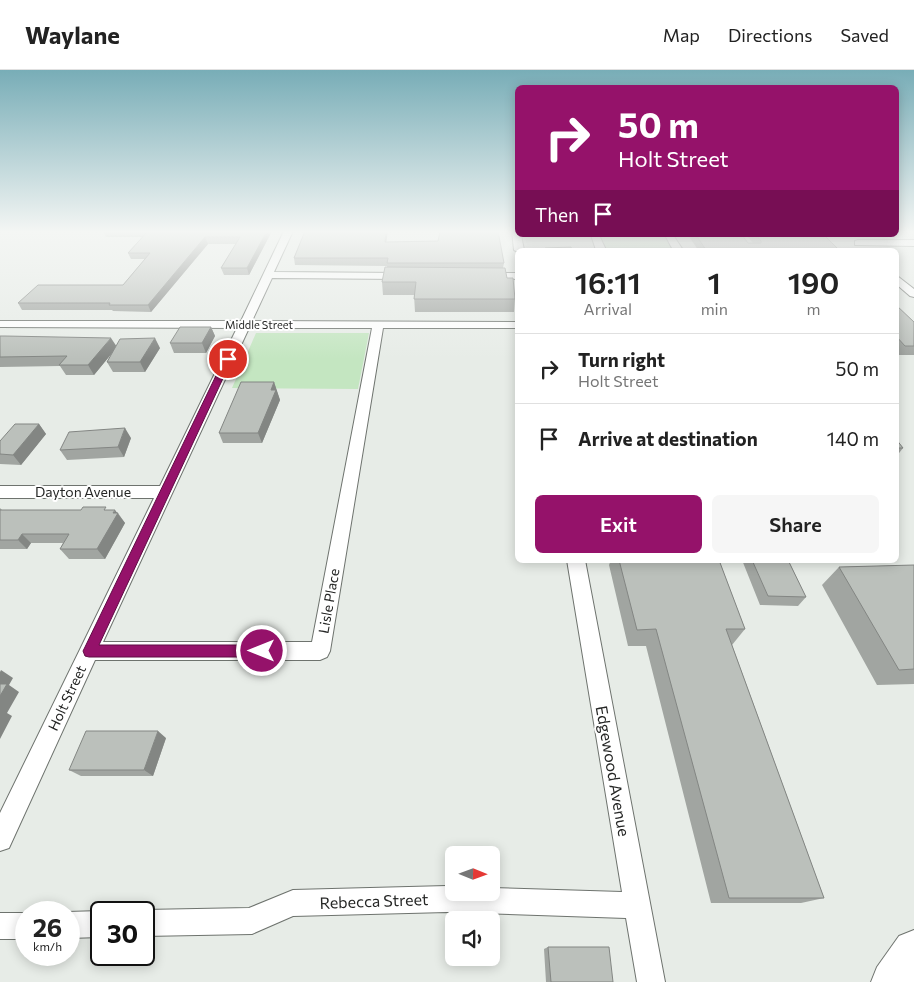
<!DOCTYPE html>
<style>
:root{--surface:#fff;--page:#f6f6f6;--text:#222;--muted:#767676;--line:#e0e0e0;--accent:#95126a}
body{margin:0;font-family:Commissioner,sans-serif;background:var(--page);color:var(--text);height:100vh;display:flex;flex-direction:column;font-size:19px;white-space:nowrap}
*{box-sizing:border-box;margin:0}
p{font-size:16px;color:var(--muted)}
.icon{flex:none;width:28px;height:28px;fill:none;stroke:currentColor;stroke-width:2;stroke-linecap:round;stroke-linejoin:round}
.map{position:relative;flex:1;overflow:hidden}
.details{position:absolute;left:515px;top:178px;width:384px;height:315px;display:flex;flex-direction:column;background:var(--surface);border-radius:8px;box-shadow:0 2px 12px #0003}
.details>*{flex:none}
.top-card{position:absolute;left:515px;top:15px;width:384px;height:152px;border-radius:8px;box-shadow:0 2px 12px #0003;background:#95126a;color:#fff;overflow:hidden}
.needle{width:32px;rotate:91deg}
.fabs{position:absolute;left:445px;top:776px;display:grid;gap:10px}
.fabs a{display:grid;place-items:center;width:55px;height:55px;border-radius:8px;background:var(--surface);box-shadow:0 2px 12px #0003;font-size:25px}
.speed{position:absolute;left:15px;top:831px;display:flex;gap:10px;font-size:25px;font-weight:700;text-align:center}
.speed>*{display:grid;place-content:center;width:65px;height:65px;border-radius:50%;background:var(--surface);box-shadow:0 2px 12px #0003;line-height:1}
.speed small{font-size:12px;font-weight:400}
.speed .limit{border:2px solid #111;border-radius:8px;background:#fff;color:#111}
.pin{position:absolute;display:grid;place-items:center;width:42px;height:42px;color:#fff;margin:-21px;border:2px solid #fff;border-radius:50%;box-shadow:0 1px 5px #0007}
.me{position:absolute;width:55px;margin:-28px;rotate:270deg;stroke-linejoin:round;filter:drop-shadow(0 0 4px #0008)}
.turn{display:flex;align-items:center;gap:18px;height:105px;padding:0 20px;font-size:22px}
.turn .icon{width:65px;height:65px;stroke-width:2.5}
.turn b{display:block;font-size:35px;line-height:42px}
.then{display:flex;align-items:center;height:48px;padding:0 20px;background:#0003;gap:10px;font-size:19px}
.eta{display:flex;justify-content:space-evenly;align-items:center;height:85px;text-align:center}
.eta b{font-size:30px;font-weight:600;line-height:35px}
.button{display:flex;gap:10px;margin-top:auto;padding:10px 20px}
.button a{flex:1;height:58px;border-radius:8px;background:var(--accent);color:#fff;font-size:20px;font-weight:600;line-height:58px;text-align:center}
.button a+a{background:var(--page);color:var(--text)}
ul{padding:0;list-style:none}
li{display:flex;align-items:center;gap:15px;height:70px;padding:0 20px;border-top:1px solid var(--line)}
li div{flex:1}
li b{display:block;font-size:19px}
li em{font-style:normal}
header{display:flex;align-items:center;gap:30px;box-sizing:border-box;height:70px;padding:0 25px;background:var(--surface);border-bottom:1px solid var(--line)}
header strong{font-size:24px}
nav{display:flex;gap:28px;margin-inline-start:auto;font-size:18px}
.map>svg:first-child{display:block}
</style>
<header>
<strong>Waylane</strong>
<nav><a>Map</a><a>Directions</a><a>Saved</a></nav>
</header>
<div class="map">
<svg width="914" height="912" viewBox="0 0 914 912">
<rect width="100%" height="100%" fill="#e7ece7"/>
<path fill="#c4e6c1" d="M597,165H669L678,180H603Z
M256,263H369L358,319L232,318Z"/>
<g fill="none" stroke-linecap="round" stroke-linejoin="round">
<g stroke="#6e736e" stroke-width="2">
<path id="street" d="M284,161H293L274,202L403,203L408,206L403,209L272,208L252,251L518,252V258H383L330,581L327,587L320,590H95L9,778L0,781V743L154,428H0V416H160L237,258L0,257V251H241ZM249,258H372L312,572H103Z
M512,161H518V165H521L524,180H518V182L514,180Z
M591,165H599L606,180H596Z
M665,165H673L683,180H673Z
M858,170H914V176L855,175V171Z
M485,203H518V209L481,208V204Z
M896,205L914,219V227L910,226L896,214Z
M567,490H585L665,912H637L626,848L447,842L293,846L252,864L144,866V842H138L144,840L249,838L293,820L447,816H454V822H491V818L622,822Z
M101,841L105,842H101V867L69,868L67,842Z
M0,843H26V869H0Z"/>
</g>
<g stroke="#6e736e" stroke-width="2">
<path id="primary" d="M914,860V912H871L877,897L899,866Z"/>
</g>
<use href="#street" fill="#fff" fill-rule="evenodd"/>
<use href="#primary" fill="#fff" fill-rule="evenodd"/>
</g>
<path fill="#a1a5a1" d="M103,161H272L249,205H224L221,198L236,174H208L151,242L113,241L112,240H22L18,233L123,215L145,189H131L128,183L143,167H106Z
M305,161H388L386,172L504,193L503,198L515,229L514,242H415L414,225H383L382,212L387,197V196L295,195L294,188Z
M688,165H742L748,173H753L746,165H824L839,180H698Z
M896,235L914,252V285H899L896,281Z
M211,257L215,266L206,283H174L170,273Z
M0,266L116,276L160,278L145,302H113L107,292L113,282L94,305H66L60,296L0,297Z
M274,312L280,330L262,373H223L219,363Z
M39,354L46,364L21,395L0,394V371Z
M131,368L124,387L67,390L60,380Z
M896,369L903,378L896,387Z
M0,438L2,440H108L118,443L125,453L105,489H69L60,479L63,473H31L27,479H0Z
M611,490H719L745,559L732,575L824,828L801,833H711L646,576H628L609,495Z
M742,490H788L806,527L798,536L760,535Z
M914,495V614L877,615L822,515L839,497Z
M166,668L153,706H81L69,700Z
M548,877L613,912H546L544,879Z"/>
<path fill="#838683" d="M267,161H272L249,205L247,198Z
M386,161H388L385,179V172Z
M205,167L208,174L151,242L148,235Z
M211,257L215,266L206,283L202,273Z
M111,268L117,277L94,305L88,295Z
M155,268L160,278L145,302L140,292Z
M274,312L280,330L262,373L258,363L271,320Z
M39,354L46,364L21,395L13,385Z
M125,358L131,368L124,387L118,377Z
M115,440L125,453L105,489L97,479Z
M22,464L31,473L27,479L18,470Z
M1,600L13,608L9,615L19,622L7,643L12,646L0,669V602Z
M158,661L166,668L153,706L144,700Z"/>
<path fill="#bbc0bb" stroke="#838683" d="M148,161H267L247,198H221L240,167H205L148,235H109L110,233H18L38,215H123L150,183H128Z
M305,161H386L385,172L438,171L440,161H498L504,193H387L388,188H294Z
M696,165H742L748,173H761V171L756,165H824L839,180H706Z
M571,177L572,180H545V178Z
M385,197L505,198L507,208H513L515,229H414L416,212H382Z
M896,235L914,252V276H905L896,266Z
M180,257H211L202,273H170Z
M0,266H5L111,268L88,295H59L67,286L0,287Z
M155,268L140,292H107L120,269Z
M241,312H274L271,320H276L258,363H219Z
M15,354H39L13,385L0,384V371Z
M125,358L118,377L60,380L69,362Z
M896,369L903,378H896Z
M83,437H106L104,440H115L113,443H118L97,479H60L69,464H22L18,470H0V440H81Z
M619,490H719L745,559H726L824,828H729L656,559L637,560Z
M752,490H788L806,527L768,526Z
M914,495V599L899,600L839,497Z
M0,614H7L0,626Z
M86,661H158L144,700H69Z
M548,877H609L613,912H551Z"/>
<linearGradient id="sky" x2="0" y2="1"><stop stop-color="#78adb7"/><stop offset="0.56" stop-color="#f4f6f4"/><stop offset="1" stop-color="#f4f6f4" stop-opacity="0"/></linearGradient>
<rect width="914" height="289" fill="url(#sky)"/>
<path fill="#95126a" stroke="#610c45" d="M225,287L232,289L99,575H262L267,577L269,581L267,586L262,587H89L85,586L83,581L85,577Z"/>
<g text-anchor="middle" stroke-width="4" stroke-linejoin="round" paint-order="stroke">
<g font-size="11" fill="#262726" stroke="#fff">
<text x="259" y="259">Middle Street</text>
</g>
<g font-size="14" fill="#262726" stroke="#fff">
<text x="83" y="427">Dayton Avenue</text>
<text transform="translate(329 531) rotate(-80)" y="5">Lisle Place</text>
<text transform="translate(67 628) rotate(-65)" y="5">Holt Street</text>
</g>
<g font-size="16" fill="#262726" stroke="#fff">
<text transform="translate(613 701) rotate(80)" y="6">Edgewood Avenue</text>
<text transform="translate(374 831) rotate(-2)" y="6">Rebecca Street</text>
</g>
</g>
</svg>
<div class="fabs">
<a><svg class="needle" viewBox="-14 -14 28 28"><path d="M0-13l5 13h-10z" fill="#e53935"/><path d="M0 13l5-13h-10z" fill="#767676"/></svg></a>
<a><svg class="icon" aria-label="sound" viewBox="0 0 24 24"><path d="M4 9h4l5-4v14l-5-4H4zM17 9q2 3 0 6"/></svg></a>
</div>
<div class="speed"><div>26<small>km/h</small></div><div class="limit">30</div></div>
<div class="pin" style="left:228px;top:289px;background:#d93025"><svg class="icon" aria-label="arrive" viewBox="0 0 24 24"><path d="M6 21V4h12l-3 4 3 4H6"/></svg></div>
<svg class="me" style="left:262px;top:581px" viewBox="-20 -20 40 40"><circle r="17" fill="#95126a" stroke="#fff" stroke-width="3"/><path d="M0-11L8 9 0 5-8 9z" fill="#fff"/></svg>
<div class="top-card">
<div class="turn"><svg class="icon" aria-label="right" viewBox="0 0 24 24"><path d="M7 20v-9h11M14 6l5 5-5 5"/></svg><div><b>50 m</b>Holt Street</div></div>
<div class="then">Then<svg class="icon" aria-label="arrive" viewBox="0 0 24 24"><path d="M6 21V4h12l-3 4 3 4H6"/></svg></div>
</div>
<section class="details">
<div class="eta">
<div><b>16:11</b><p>Arrival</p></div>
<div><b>1</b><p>min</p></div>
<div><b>190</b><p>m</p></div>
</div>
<ul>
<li><svg class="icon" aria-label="right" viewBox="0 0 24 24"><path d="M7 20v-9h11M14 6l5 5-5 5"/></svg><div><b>Turn right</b><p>Holt Street</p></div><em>50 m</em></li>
<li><svg class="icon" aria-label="arrive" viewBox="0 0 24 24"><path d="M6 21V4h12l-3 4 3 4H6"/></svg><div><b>Arrive at destination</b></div><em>140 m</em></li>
</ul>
<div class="button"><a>Exit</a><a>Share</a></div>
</section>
</div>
